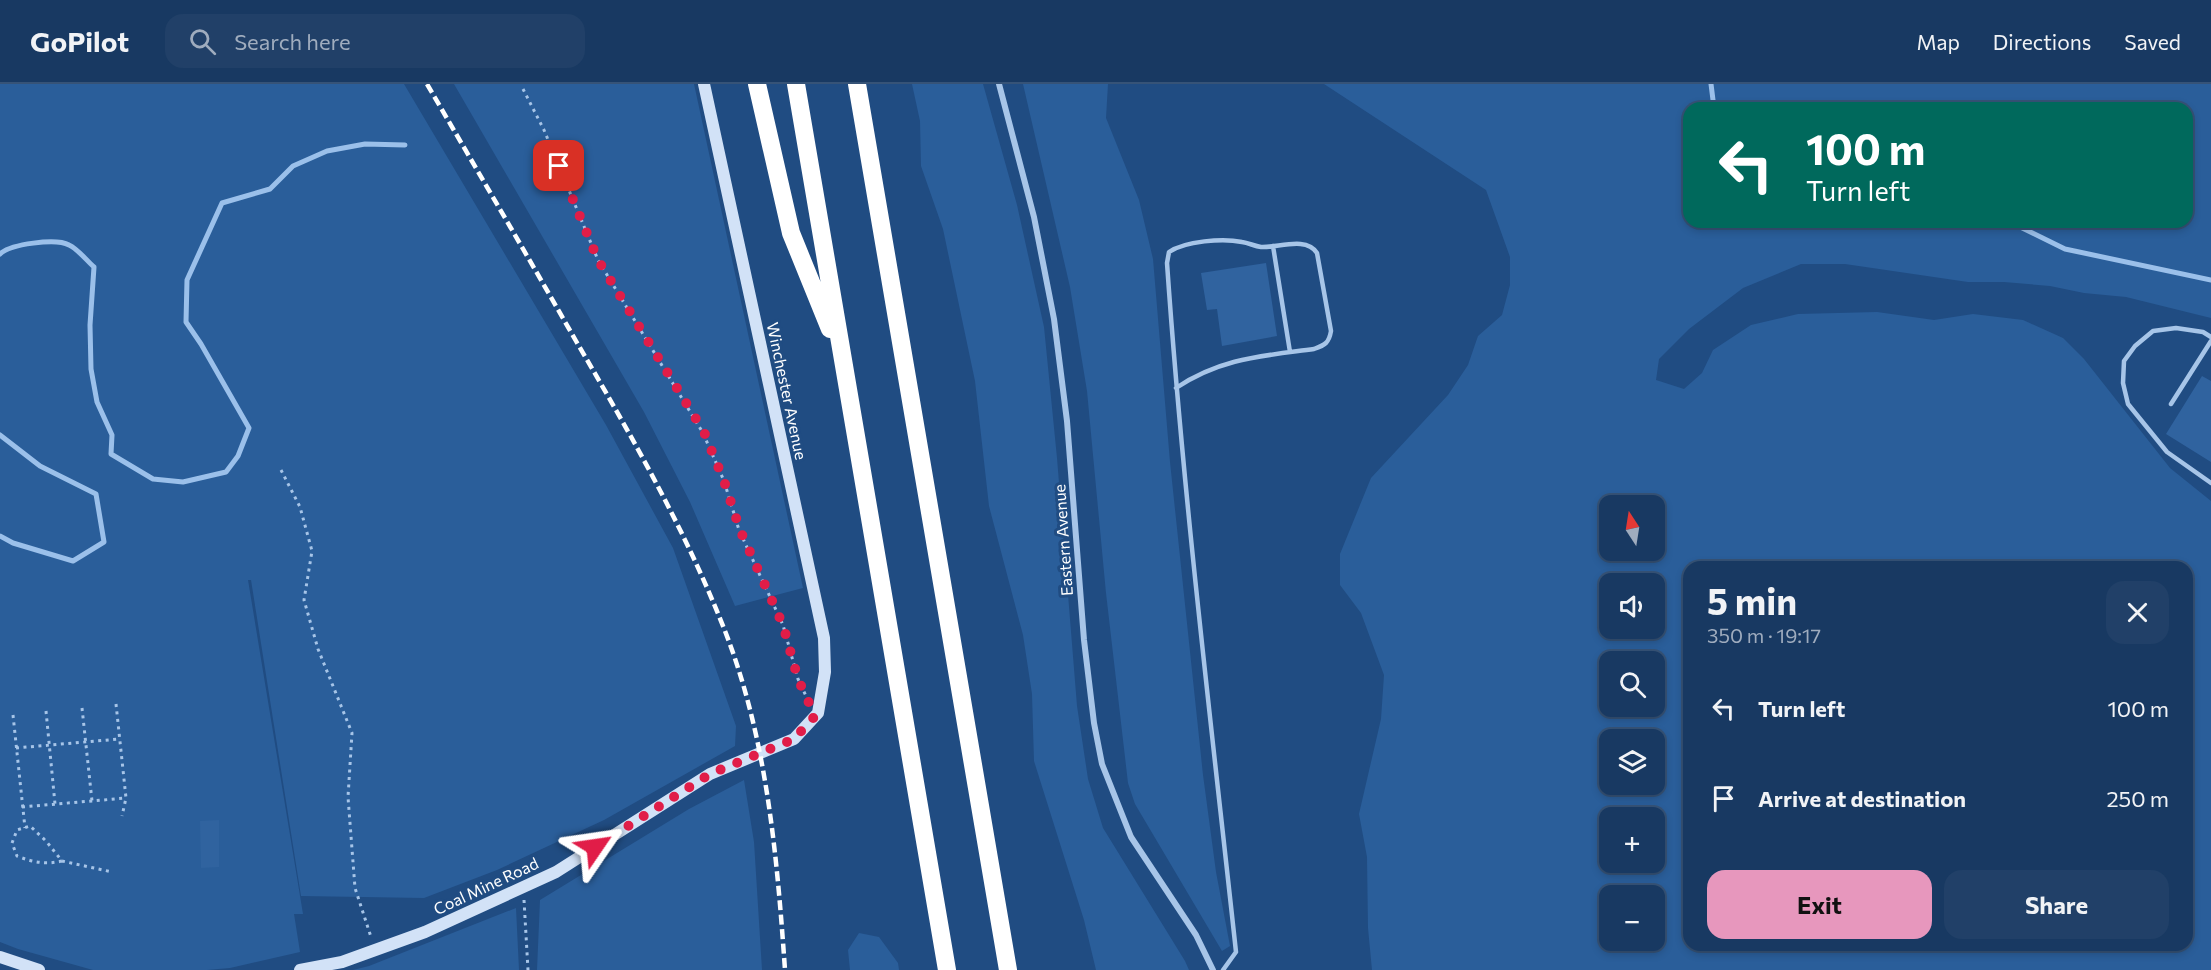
<!DOCTYPE html>
<meta charset="utf-8">
<style>
:root{--surface:#183962;--page:#214068;--text:#f1f3f6;--muted:#9facbe;--line:#365377;--accent:#e797bd}
body{margin:0;font-family:Commissioner,sans-serif;background:var(--page);color:var(--text);height:100vh;display:flex;flex-direction:column;font-size:22px;white-space:nowrap}
*{box-sizing:border-box;margin:0}
p{font-size:20px;color:var(--muted)}
.icon{flex:none;width:33px;height:33px;fill:none;stroke:currentColor;stroke-width:2;stroke-linecap:round;stroke-linejoin:round}
.map{position:relative;flex:1;overflow:hidden}
.side{position:absolute;left:1683px;top:477px;width:510px;height:390px;display:flex;flex-direction:column;background:var(--surface);border-radius:18px;box-shadow:0 3px 9px #0003,0 0 0 2px var(--line)}
.side>*{flex:none}
.guide{position:absolute;left:1683px;top:18px;width:510px;height:126px;border-radius:18px;box-shadow:0 3px 9px #0003,0 0 0 2px var(--line);background:#00695c;color:#fff;overflow:hidden}
.needle{width:39px;rotate:348deg}
.buttons{position:absolute;left:1599px;top:411px;display:grid;gap:12px}
.buttons a{display:grid;place-items:center;width:66px;height:66px;border-radius:12px;background:var(--surface);box-shadow:0 3px 9px #0003,0 0 0 2px var(--line);font-size:30px}
.pin{position:absolute;display:grid;place-items:center;width:51px;height:51px;color:#fff;margin:-26px;border-radius:12px;box-shadow:0 3px 9px #0006}
.me{position:absolute;width:66px;margin:-33px;rotate:58deg;stroke-linejoin:round;filter:drop-shadow(0 0 4px #0008)}
.turn{display:flex;align-items:center;gap:21px;height:126px;padding:0 24px;font-size:27px}
.turn .icon{width:78px;height:78px;stroke-width:2.5}
.turn b{display:block;font-size:42px;line-height:51px}
.round{display:grid;place-items:center;flex:none;width:63px;height:63px;border-radius:18px;background:var(--page)}
.overview{display:flex;align-items:center;justify-content:space-between;height:102px;padding:0 24px}
h1{font-size:36px;font-weight:700;line-height:45px}
.action{display:flex;gap:12px;margin-top:auto;padding:12px 24px}
.action a{flex:1;height:69px;border-radius:18px;background:var(--accent);color:#111;font-size:24px;font-weight:700;line-height:69px;text-align:center}
.action a+a{background:var(--page);color:var(--text)}
ul{padding:0;list-style:none}
li{display:flex;align-items:center;gap:18px;height:90px;padding:0 24px}
li div{flex:1}
li b{display:block;font-size:22px}
li em{font-style:normal}
header{display:flex;align-items:center;gap:36px;box-sizing:border-box;height:84px;padding:0 30px;background:var(--surface);border-bottom:2px solid var(--line)}
header strong{font-size:28px}
nav{display:flex;gap:33px;margin-inline-start:auto;font-size:21px}
.search{width:420px;height:54px;background:var(--page);display:flex;align-items:center;gap:15px;box-sizing:border-box;padding:0 21px;border-radius:18px;color:var(--muted);font-size:22px}
.map>svg:first-child{display:block}
</style>
<header>
<strong>GoPilot</strong>
<div class="search"><svg class="icon" aria-label="search" viewBox="0 0 24 24"><circle cx="10" cy="10" r="6"/><path d="M15 15l6 6"/></svg>Search here</div>
<nav><a>Map</a><a>Directions</a><a>Saved</a></nav>
</header>
<div class="map">
<svg width="2211" height="886" viewBox="0 0 2211 886">
<rect width="100%" height="100%" fill="#204c82"/>
<path fill="#2a5e9a" fill-rule="evenodd" d="M0,0H404L606,341L673,464L736,642L735,662L604,736L497,786L424,814L301,812L251,496H248L303,830H294L300,868L230,884L207,886H93L18,865L0,858Z
M454,0H694L803,504L735,522L690,418L644,328Z
M912,0H983L1017,121L1044,243L1057,374L1077,622L1088,695L1103,744L1185,877L1189,886H1096L1084,836L1034,677L1032,610L1023,551L989,422L975,297L943,145L921,82L920,37Z
M1023,0H1108L1106,34L1139,116L1153,175L1170,378L1203,691L1216,788L1230,862L1222,867L1135,720L1128,699L1106,509L1087,307L1070,203Z
M1324,0H2211V234L2126,213L2084,209L2050,202L2004,198H1968L1845,180H1801L1743,204L1689,245L1659,275L1656,296L1684,305L1702,289L1713,266L1751,241L1798,230L1877,228L1934,236L1973,230L2023,236L2063,254L2084,275L2170,384L2211,417V886H1372L1368,844L1367,773L1359,730L1381,635L1384,591L1361,529L1340,501V470L1371,394L1448,311L1468,281L1478,252L1502,231L1510,201V173L1486,106ZM1689,24H2187V138H1689ZM1610,422H1654V466H1610ZM1689,483H2187V861H1689ZM1610,500H1654V544H1610ZM1610,578H1654V622H1610ZM1610,656H1654V700H1610ZM1610,734H1654V778H1610ZM1610,812H1654V856H1610Z
M744,696L754,758L762,886H537L540,816L689,725Z
M516,824L519,886H353L369,882Z
M859,849L879,853L898,879L899,886H850L848,866Z"/>
<g fill="none" stroke-linecap="round" stroke-linejoin="round">
<path stroke="#9bc0ea" stroke-width="5" d="M1711,0L1714,24
M2010,138L2065,165L2211,196
M0,170C10,160 56,154 69,161C78,165 87,177 94,183L90,241L91,285L97,318L112,351L111,370L153,395L183,398L226,388L238,372L249,344L201,260L186,238L187,196L222,119L270,105L293,82L327,67L365,60L405,61
M0,351L40,382L96,410L104,458L73,477L13,459L0,452"/>
</g>
<path fill="#30639f" d="M1266,179L1277,252L1222,262L1217,225L1207,226L1201,189Z
M2202,292L2211,297V378L2166,350Z
M219,736V783L201,784L200,737Z"/>
<g fill="none" stroke-linecap="round" stroke-linejoin="round">
<path stroke="#a7c5e8" stroke-width="3" stroke-dasharray="3 4.5" stroke-linecap="butt" d="M523,5L544,46L598,176L703,349L724,397L739,446L783,541L798,595L807,614
M281,386L300,423L312,467L304,516L318,565L352,649L348,713L355,804L371,853
M116,620L126,714L122,732
M82,624L92,717
M46,627L55,720
M13,631L25,744
M16,664L119,655
M22,723L126,714
M62,777C45,781 32,778 17,772L12,759L17,746L30,742L46,757L62,777L112,788
M524,816L528,886"/>
<path stroke="#a7c5e8" stroke-width="4.5" d="M1273,162L1290,268
M2211,253L2203,248L2176,244L2153,247L2135,262L2124,277L2123,299L2128,320L2167,368L2211,399
M1176,304C1221,274 1262,272 1314,265C1325,261 1329,259 1331,247L1317,169C1306,152 1278,164 1261,163C1254,162 1249,159 1242,158C1223,154 1185,157 1169,168L1167,179C1183,409 1211,638 1236,868L1223,886
M2171,320L2211,257"/>
<path stroke="#a7c5e8" stroke-width="6" d="M999,0L1034,133L1054,235L1067,337L1084,556L1094,639L1102,680L1131,753L1196,851L1213,886"/>
<path stroke="#d2e2f7" stroke-width="12" d="M0,873L39,886
M300,886L342,878L425,848L556,788L710,690L794,655L818,629L825,588L824,554L704,0"/>
<path stroke="#fff" stroke-width="18" d="M757,0L791,149L830,245
M796,0L947,886
M857,0L1008,886"/>
<path stroke="#fff" stroke-width="4.5" stroke-dasharray="10 4.5" stroke-linecap="butt" d="M427,0C477,86 527,171 576,257C631,351 685,445 725,547C767,655 777,772 785,886"/>
</g>
<g fill="none" stroke-linecap="round" stroke-linejoin="round">
<path stroke="#e11d48" stroke-width="10" stroke-dasharray="0 18" d="M559,82L598,176L704,348L724,397L740,446L783,541L798,595L815,632L794,655L710,690L595,763"/>
</g>
<g text-anchor="middle" stroke-width="6" stroke-linejoin="round" paint-order="stroke">
<g font-size="16" fill="#fff" stroke="#204c82">
<text transform="translate(787 307) rotate(78)" y="6">Winchester Avenue</text>
<text transform="translate(1063 456) rotate(-94)" y="6">Eastern Avenue</text>
<text transform="translate(486 802) rotate(-25)" y="6">Coal Mine Road</text>
</g>
</g>
</svg>
<div class="buttons">
<a><svg class="needle" viewBox="-14 -14 28 28"><path d="M0-13l5 13h-10z" fill="#e53935"/><path d="M0 13l5-13h-10z" fill="#9facbe"/></svg></a>
<a><svg class="icon" aria-label="sound" viewBox="0 0 24 24"><path d="M4 9h4l5-4v14l-5-4H4zM17 9q2 3 0 6"/></svg></a>
<a><svg class="icon" aria-label="search" viewBox="0 0 24 24"><circle cx="10" cy="10" r="6"/><path d="M15 15l6 6"/></svg></a>
<a><svg class="icon" aria-label="layers" viewBox="0 0 24 24"><path d="M12 4l9 5-9 5-9-5zM3 14l9 5 9-5"/></svg></a>
<a>+</a>
<a>−</a>
</div>
<div class="pin" style="left:559px;top:82px;background:#d93025"><svg class="icon" aria-label="arrive" viewBox="0 0 24 24"><path d="M6 21V4h12l-3 4 3 4H6"/></svg></div>
<svg class="me" style="left:595px;top:763px" viewBox="-20 -20 40 40"><path d="M0-17L14 15 0 8-14 15z" fill="#e11d48" stroke="#fff" stroke-width="4"/></svg>
<div class="guide">
<div class="turn"><svg class="icon" aria-label="left" viewBox="0 0 24 24"><path d="M17 20v-9H6M10 6l-5 5 5 5"/></svg><div><b>100 m</b>Turn left</div></div>
</div>
<section class="side">
<div class="overview"><div><h1>5 min</h1><p>350 m · 19:17</p></div><a class="round"><svg class="icon" aria-label="close" viewBox="0 0 24 24"><path d="M6 6l12 12M18 6L6 18"/></svg></a></div>
<ul>
<li><svg class="icon" aria-label="left" viewBox="0 0 24 24"><path d="M17 20v-9H6M10 6l-5 5 5 5"/></svg><div><b>Turn left</b></div><em>100 m</em></li>
<li><svg class="icon" aria-label="arrive" viewBox="0 0 24 24"><path d="M6 21V4h12l-3 4 3 4H6"/></svg><div><b>Arrive at destination</b></div><em>250 m</em></li>
</ul>
<div class="action"><a>Exit</a><a>Share</a></div>
</section>
</div>
